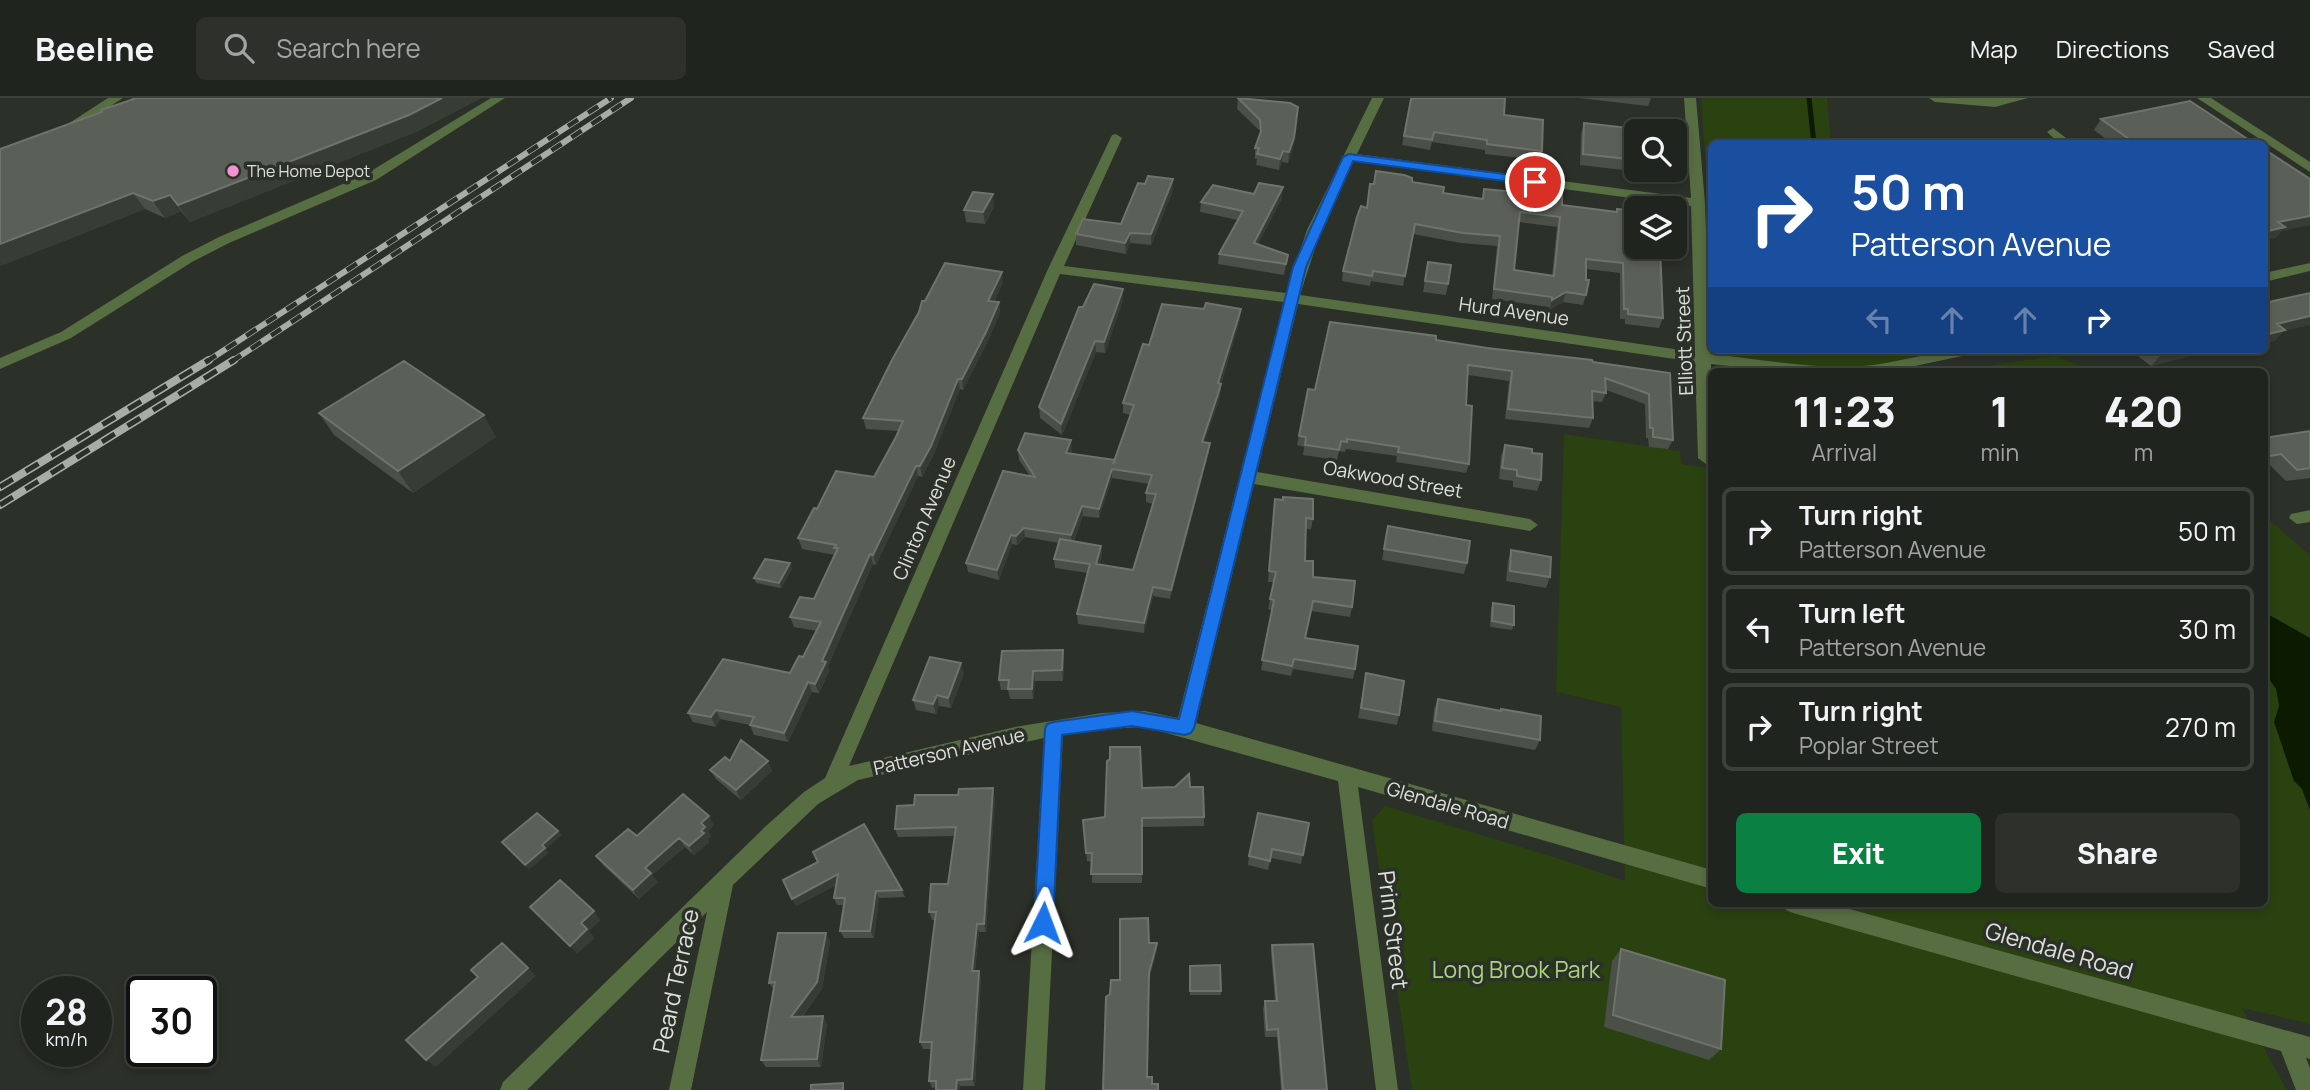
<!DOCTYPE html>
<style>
:root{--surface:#20241e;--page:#2d302b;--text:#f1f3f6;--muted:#a2a4a4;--line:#3d413c;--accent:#0b8043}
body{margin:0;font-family:Manrope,sans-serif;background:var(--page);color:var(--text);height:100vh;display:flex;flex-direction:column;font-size:26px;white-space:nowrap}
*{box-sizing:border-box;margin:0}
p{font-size:23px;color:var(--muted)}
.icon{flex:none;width:38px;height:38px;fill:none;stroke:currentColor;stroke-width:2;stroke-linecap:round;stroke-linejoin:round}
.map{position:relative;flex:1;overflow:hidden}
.details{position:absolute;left:1708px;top:270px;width:560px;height:539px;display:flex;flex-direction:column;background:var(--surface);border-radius:10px;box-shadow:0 4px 10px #0003,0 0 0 2px var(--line)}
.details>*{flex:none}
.banner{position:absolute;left:1708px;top:42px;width:560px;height:214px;border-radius:10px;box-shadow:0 4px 10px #0003,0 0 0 2px var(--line);background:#1a4fa0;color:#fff;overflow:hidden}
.fabs{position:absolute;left:1624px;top:21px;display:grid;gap:14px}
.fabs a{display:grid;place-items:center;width:63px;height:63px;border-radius:10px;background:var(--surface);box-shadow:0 4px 10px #0003,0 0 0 2px var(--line);font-size:35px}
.speed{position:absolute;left:21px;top:878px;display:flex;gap:14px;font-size:35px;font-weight:700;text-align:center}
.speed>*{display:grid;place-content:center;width:91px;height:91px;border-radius:50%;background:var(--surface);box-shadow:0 4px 10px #0003,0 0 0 2px var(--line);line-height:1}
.speed small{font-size:18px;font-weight:400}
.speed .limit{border:4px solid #111;border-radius:10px;background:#fff;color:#111}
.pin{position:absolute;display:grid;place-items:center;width:60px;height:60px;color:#fff;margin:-30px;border:4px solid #fff;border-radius:50%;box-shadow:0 2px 7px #0007}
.me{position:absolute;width:77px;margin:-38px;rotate:3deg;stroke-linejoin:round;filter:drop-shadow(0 0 5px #0008)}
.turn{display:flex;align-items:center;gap:24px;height:147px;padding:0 28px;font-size:32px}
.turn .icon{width:91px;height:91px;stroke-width:2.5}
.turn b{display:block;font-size:49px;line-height:60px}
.lanes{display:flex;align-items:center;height:66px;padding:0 28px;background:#0003;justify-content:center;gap:35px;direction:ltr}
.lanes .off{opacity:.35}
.eta{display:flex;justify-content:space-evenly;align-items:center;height:119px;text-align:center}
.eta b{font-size:42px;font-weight:800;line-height:49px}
.primary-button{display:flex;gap:14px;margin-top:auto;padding:14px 28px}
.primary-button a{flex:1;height:80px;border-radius:10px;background:var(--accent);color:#fff;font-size:28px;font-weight:800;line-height:80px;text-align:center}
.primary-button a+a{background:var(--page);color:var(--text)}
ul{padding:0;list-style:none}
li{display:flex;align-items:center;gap:21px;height:88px;margin:0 14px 10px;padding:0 14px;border:4px solid var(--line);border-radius:10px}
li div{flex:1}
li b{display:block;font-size:26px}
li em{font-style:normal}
header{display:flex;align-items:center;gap:42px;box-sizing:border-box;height:98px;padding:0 35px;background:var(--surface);border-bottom:2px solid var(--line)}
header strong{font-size:33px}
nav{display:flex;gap:38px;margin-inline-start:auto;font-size:24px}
.search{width:490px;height:63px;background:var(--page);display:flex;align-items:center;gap:18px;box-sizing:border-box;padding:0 24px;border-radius:10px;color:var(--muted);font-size:26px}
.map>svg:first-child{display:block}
</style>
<header>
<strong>Beeline</strong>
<div class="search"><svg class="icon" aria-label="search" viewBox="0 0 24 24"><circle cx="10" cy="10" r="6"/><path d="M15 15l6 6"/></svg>Search here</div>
<nav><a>Map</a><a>Directions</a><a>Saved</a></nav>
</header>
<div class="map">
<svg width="2310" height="992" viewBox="0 0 2310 992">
<rect width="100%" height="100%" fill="#2b3028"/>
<path fill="#2a4110" d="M1701,0H1827L1831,45L1712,46L1711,147Z
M1716,252H1913L1911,263L1916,273H1716Z
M2055,258L2094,273H1952Z
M1564,336L1680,353L1681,366L1711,370L1712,805H2264L2265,418L2310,457V926L2242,910L2287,992H1412L1372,722L1385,708L1554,759L1625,783L1621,609L1556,594Z"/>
<path fill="#0b1a00" d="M2264,514L2310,540V712L2302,691L2294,683L2274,624L2279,608L2276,591L2265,575Z"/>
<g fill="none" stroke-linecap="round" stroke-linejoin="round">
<path stroke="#0b1a00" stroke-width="5" d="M1809,0L1814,46"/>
<path fill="#576d42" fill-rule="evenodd" d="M108,0H123L70,34L66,35L60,31Z
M491,0H505L376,82L229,145L192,164L71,240L0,271V260L61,234L182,158L219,139L366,76Z
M1372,0H1384L1357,56L1691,100L1684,0H1696L1705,105L1710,256C1760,261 1823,273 1873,267C1909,262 1936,252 1974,252L1967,257L1891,273H1778L1711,266L1712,364L1706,366L1698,360L1695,264L1298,206L1257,374L1530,421L1538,427L1530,433L1254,386L1196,625L1712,772V791L1358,689L1398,992H1376L1338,683L1145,629L1102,631L1063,637L1045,992H1023L1044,640L858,682L818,706L733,787L691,992H669L707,814L527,992H500L503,984L767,727L804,694L825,680L1048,171L1112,37L1116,36L1122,40L1064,168L1286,195L1307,132ZM1354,63L1691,108L1695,254L1300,197L1321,132ZM1060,176L1284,204L1178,620L1145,613L1102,615L1015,629L849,668Z
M1929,0H2028L1995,9L1935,4Z
M2197,0H2211L2310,64V74Z
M2053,30L2074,46H2060L2047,34Z
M2310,165V173L2264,184V175Z
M2310,412V424L2297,426L2289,420L2291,416Z
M1783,805H1828L2310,939V961L2306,960L2310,970V992H2296L2281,953L1793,815L1786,812Z"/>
<g stroke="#a8aca6" stroke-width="6">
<path id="rail-far1" d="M206,264L611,0
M231,264L631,0"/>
</g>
<g stroke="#a8aca6" stroke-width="8">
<path id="rail" d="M0,389L209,262
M0,407L234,262"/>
</g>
<use href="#rail-far1" stroke="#2b3028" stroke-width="4.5" stroke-dasharray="12" stroke-linecap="butt"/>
<use href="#rail" stroke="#2b3028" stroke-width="5" stroke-dasharray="15" stroke-linecap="butt"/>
</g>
<path fill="#4a4f47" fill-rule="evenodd" d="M130,0H481L418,33L190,124L181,113L165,120L145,111L0,168L102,14L132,1Z
M1238,0L1293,51L1288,65L1282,64L1279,72L1256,67L1257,61H1255V50L1260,37V33L1237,11Z
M1579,0H1651L1648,8Z
M1411,1L1504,17L1542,53L1540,62L1485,56V52L1432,44L1430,52L1402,47Z
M2101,21L2255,46H2113L2094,32Z
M1584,25L1636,33V72H1657L1653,81L1624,77L1623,72L1580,67L1581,36Z
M1412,84L1443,95L1482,101L1484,91L1562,107L1616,114L1617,111L1629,112L1630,109L1663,220L1659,230L1625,226V221H1620V175L1586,171V197L1583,207L1563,204L1549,212V209L1492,201L1497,148L1461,145L1413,136L1403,188L1371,183L1370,188L1342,183L1343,173L1367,110ZM1519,124L1557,129L1552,177L1514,172Z
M1173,92L1151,147L1130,145L1126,156L1076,147V136L1121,126Z
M1254,96L1282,100L1258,146L1288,157L1284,177L1218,166L1219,156L1238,122L1200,114L1201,104Z
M994,108L985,126L966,124L964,112Z
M1428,164L1448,186L1446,197L1423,194Z
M1003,184L994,204H999L1000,215L987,245L963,292L960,291L933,358L922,379L918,378L876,467L873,466L828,568L829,573L819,595L812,594L788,644L754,637L750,627L720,621L716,629L693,624L688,615L790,575L803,559L817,533L794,529L790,519L814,501L835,457L802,451L798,440L817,411L874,379L898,333L866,331L863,320L925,203Z
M1123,202L1105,255L1096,254L1062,337L1040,320L1039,309L1083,209Z
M1240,221L1221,286L1220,296L1218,305L1204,344L1209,354L1170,501L1153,498L1144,535L1078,526L1077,516L1088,475L1055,470L1054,461L1059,445L1025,439L1017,447L1012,446L999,482L968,474L966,465L1030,378L1019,362L1018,352H1072L1071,356L1115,362L1131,317L1123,315V305L1149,247ZM1112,380L1149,386L1146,395V404L1153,406L1133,472L1099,466L1102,457L1101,448L1074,443L1083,418L1099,420Z
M1436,242L1487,250L1670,275L1673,342L1668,351L1649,349L1648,340H1646L1645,306L1606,292V295L1602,304L1592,303L1593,320L1589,330L1505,321L1509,283L1468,277L1466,307L1469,366L1466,375L1396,364L1397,358L1346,351L1345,354L1339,353L1337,362L1303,357L1304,349L1297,347L1299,338L1315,292Z
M2130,252H2212L2151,268Z
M319,315L496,339L413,395L334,337Z
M2310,333V380L2286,383L2270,367L2264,368V340Z
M1505,347L1532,355L1541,382L1537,393L1513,389V383L1499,381L1501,358Z
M1275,401L1313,421L1311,431H1306L1305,463L1313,479L1352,509L1350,519L1311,513L1305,540L1355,571L1353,581L1293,571L1291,578L1261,572L1272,512L1268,511L1274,484H1268Z
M1388,428L1467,465L1464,476L1382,462Z
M1511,452L1550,479L1546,490L1506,483L1508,463Z
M792,471L781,490L756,485L754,480Z
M1493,505L1514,527L1512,532L1490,529L1491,510Z
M1064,562L1063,583H1035L1033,601H1010L1008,592H1001L999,582Z
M964,575L951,610L939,608L936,616L916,612L913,602Z
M1366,575L1399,617L1397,627L1358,620Z
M1438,601L1540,642L1535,652L1432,633L1434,611Z
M730,663L772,673L741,702L716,681L710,672Z
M1190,689L1204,719V728L1142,729V785H1092V764L1087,763L1083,722L1105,719L1142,690Z
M995,699L986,834H979L975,873H979L981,880L975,988H960L959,992H936V989L932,990L929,983L932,951H923L920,944L935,822H932L929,814L948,786L955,738L898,739L895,731L914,707Z
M1309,725L1301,766L1271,760L1268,772L1248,767L1249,758Z
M714,727L708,733L711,738L708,741L709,744L694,757L685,749L652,777L658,784L639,801L603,767L596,758L637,738Z
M783,782L902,792L905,799L879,800L874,840H844L840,833L844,807H837L834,800L836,787L796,808Z
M830,843L822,891L802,919L827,926L821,969H766L761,962L774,892L769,885Z
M1272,847L1327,992H1281L1277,939H1265L1263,911L1265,903H1275L1271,855Z
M1621,851L1721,951L1709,962L1604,929L1612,863Z
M1190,868L1221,893V897H1190Z"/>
<path fill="#373c34" d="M442,0H481L418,33L190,124L178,107Z
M1297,20L1293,51L1288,65L1289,54Z
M1283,53L1282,64L1279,72L1280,61Z
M1173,81V92L1151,147V136Z
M1283,89L1282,100L1253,155L1254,145Z
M133,95L145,111L0,168V146Z
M993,96L994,108L985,126L983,114Z
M170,97L181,113L165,120L153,103Z
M2310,118V127L2282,133L2276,140L2264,143V134L2278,124Z
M1130,135V145L1126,156L1125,145Z
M1002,174L1003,184L990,213L988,203Z
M1123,191V202L1105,255L1104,244Z
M1566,194L1563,204L1549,212L1552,202Z
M999,204L1000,215L987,245L963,292L962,281Z
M1241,211L1240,221L1218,295V285Z
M2310,218V227L2284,233L2275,243L2264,246V237L2277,226Z
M1095,243L1096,254L1062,337L1061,326Z
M2180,252H2212L2151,268L2161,257Z
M958,281L960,291L933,358L922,379L920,368Z
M1221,286L1220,296L1218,305L1201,353L1202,344Z
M484,317L496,339L413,395L398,373Z
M1071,342L1072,352L1067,365L1066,355Z
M1210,345L1209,354L1170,501L1171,492Z
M916,368L918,378L876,467L873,457Z
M1112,371V380L1099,420V411Z
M1082,408L1083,418L1072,447L1071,437Z
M1024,430L1025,439L1017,447L1016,438Z
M1011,437L1012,446L999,482L997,472Z
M1101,448L1102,457L1096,475V466Z
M870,456L873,466L828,568L829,573L819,595L815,586L822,563Z
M790,465L792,471L781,490L779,485Z
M1153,489V498L1144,535V525Z
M1063,552L1064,562L1063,583L1062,572Z
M961,565L964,575L951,610L948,600Z
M1033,573L1035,583L1033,601L1032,591Z
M808,584L812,594L788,644L784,635Z
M937,597L939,608L936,616L933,606Z
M716,612L720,621L716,629L711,619Z
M768,663L772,673L741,702L736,692Z
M993,690L995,699L986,834L984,826Z
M709,718L714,727L708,733L711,738L708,741L709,744L694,757L689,748L701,725Z
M558,733L562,737L546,751L549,755L529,772L525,767L542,747Z
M679,740L685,749L652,777L658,784L639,801L633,792L645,770Z
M838,776L842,784L796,808L792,801Z
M876,793L879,800L874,840L870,833Z
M594,813L601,822L589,833L595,840L577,856L570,848L581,825Z
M977,826L979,834L974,880L972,873Z
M826,835L830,843L822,891L796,926L791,919Z
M1157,845V853L1149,883V875Z
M528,870L536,878L436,969L426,962Z
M979,873L981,880L975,988L972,981Z
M823,918L827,926L821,969L817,961Z
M957,982L960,988L959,992H956Z"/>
<path fill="#5a5f57" stroke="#6e736c" stroke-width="2" fill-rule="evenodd" d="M133,0H442L409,17L178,107L170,97L153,103L133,95L0,146V51L102,14L101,12L134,1Z
M1238,0L1290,5L1298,9L1294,40L1289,54L1283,53L1280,61L1257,56L1259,50H1255L1261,33L1260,22Z
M1417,0H1505L1504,17L1543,22L1542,53L1487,46V42L1434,34L1432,42L1404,38L1411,1Z
M2190,3L2255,46H2136L2101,21Z
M1584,25L1655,33H1636V67L1627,66V61L1583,56Z
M2264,51L2310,81V118L2278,124L2285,129L2264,134Z
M1376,73L1404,77L1412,80V84L1444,89L1443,95L1483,101L1484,91L1562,98V107L1617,114V111L1631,112L1630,109L1644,110H1636V149H1660L1663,220L1628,216V211H1624L1623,165L1586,161V182H1589L1586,197L1566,194L1552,202V199L1494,191L1500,138L1463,135L1415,126L1405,178L1373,173L1372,178L1343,173L1357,119L1361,108L1367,110L1370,86H1374ZM1520,114L1560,119L1554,178L1514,172Z
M1148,78L1173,81L1151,136L1130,135L1125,145L1076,136L1083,121L1121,126L1138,85L1145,86Z
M1259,85L1283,89L1254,145L1288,157L1286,166L1219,156L1243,113L1201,104L1213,87L1254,96Z
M973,94L993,96L983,114L964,112Z
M1428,164L1451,167L1448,186L1425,183Z
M945,165L1002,174L988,203L999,204L986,234L962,281H958L931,348L920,368H916L873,457L870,456L822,563L826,564L815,586L808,584L784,635L750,627L754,619L716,612L711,619L688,615L723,561L790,575L799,558L803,559L821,524L790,519L800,499L814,501L838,450H834L836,447L798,440L814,410L817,411L836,373L874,379L896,339L903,323L863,320L892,262L919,214L922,203H925Z
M1094,186L1123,191L1104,244L1095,243L1061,326L1039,309L1079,209H1083Z
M2310,195V218L2277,226L2285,232L2264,237V205Z
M1206,205L1241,211L1218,285L1221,286L1218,296L1202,344L1210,345L1171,492L1153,489L1144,525L1077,516L1090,466L1054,461L1060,441L1101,448L1096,466L1133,472L1156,396L1146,395L1152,377L1112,371L1099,411L1082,408L1071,437L1024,430L1016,438L1011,437L997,472L966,465L1003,373L1035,379L1018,352L1025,335L1071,342L1066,355L1115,362L1113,366L1134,307L1123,305L1143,246L1149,247L1162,206L1204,211Z
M1330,224L1436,238V242L1487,250L1592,262L1593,264L1670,275L1673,342L1653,339V330H1650L1649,296L1605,280L1606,295L1592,293L1593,320L1508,311L1512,273L1468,267L1466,307L1472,308L1469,366L1398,354L1399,349L1347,341V344L1341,343L1339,352L1305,347L1306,339L1299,338L1308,291L1315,292Z
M2154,252H2180L2161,257Z
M404,263L484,317L398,373L319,315Z
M2310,333V370L2297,372L2281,356L2264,359V340Z
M1505,347L1532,351V355L1542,356L1541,382L1517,378V372L1502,370Z
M1283,399L1313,401V421L1306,420L1305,463H1313V479L1355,483L1352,509L1313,503L1305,540L1358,548L1355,571L1294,561L1292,568L1262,562L1274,502L1270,501L1276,474L1269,473L1275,401L1283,402Z
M1388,428L1470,443L1467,465L1384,451Z
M1511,452L1551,459L1550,479L1510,473Z
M765,461L790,465L779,485L754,480Z
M1493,505L1514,508V527L1492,523Z
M1063,552L1062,572L1033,573L1032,591H1008L1009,582H999L1002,553Z
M930,559L961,565L948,600L937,597L933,606L913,602Z
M1366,575L1404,583L1399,617L1361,610Z
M1438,601L1501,613V611L1541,618L1540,642L1435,623Z
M741,642L768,663L736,692L710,672L725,659L730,663Z
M1110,649H1140L1142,690L1175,689L1189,676L1190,689H1203L1204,719L1142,720V776H1091L1092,755H1086L1083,722L1105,719L1107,663L1110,661Z
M993,690L984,826H977L972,873H979L972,981L957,982L956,992H936V983H929L932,944H920L936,814H929L931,786H948L956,729L895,731L897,708L914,707L915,697H958L959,691Z
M683,696L709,718L701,725L705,729L701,733L704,735L689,748L679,740L645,770L651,775L633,792L596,758L628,731L637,738Z
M537,715L558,733L542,747L545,750L525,767L502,744Z
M1258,715L1309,725L1303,757L1272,751L1270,763L1249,758Z
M864,726L902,792L876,793L870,833H840L845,800H834L838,776L792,801L783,782L818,764L813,754Z
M560,782L594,813L581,825L587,831L570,848L530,809Z
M1148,820L1149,845H1157L1149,875L1147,979H1152V986H1158V992H1103L1106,899L1110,896L1111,882H1120V821Z
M778,835H826L817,884L791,919L823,918L817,961L761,962L775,884L769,885Z
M502,845L528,870L426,962L406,942L478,879L471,872Z
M1313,846L1327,992H1283L1278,931L1267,932L1265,903H1277L1272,847Z
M1621,851L1725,882L1721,951L1613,917Z
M1220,867L1221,893H1190V868Z
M843,985V992H811V987Z"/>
<path fill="#1a73e8" stroke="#114b97" stroke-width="2" d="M1349,56L1535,80L1541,84L1535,87L1353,63L1306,169L1194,630L1191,635L1185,637L1132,628L1062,637L1053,825L1050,832L1043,834L1037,832L1034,825L1045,631L1047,626L1054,624L1132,613L1179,621L1293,169L1343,59Z"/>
<circle fill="#f591d3" stroke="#2b3028" stroke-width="2.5" cx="233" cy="73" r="7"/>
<g text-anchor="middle" stroke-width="7" stroke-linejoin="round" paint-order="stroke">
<g font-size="16" fill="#dde0db" stroke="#2b3028" text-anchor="start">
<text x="247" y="79">The Home Depot</text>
</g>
<g font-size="19" fill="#dde0db" stroke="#2b3028">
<text transform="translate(1514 213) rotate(8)" y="7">Hurd Avenue</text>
<text transform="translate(1684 243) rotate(-92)" y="7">Elliott Street</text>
<text transform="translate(1393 381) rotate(10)" y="7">Oakwood Street</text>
<text transform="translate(924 420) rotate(-67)" y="7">Clinton Avenue</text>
<text transform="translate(949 653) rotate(-13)" y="7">Patterson Avenue</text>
<text transform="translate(1448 707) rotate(16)" y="7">Glendale Road</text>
</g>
<g font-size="23" fill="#dde0db" stroke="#2b3028">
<text transform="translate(1393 832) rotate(83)" y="8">Prim Street</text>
<text transform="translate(2059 853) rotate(16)" y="8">Glendale Road</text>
<text transform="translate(676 883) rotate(-78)" y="8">Peard Terrace</text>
</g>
<g font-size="23" fill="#a8d57e" stroke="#2b3028">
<text x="1516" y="880">Long Brook Park</text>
</g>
</g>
</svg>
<div class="fabs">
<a><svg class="icon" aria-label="search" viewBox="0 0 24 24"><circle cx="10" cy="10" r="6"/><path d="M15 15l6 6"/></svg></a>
<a><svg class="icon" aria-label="layers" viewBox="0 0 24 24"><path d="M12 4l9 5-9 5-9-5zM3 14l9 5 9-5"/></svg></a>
</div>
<div class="speed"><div>28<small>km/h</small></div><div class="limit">30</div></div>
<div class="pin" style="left:1535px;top:84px;background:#d93025"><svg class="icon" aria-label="arrive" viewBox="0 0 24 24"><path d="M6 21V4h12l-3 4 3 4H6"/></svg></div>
<svg class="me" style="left:1043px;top:825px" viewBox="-20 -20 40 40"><path d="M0-17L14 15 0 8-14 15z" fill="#1a73e8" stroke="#fff" stroke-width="4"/></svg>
<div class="banner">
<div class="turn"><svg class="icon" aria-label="right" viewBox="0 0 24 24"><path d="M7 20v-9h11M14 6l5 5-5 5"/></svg><div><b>50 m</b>Patterson Avenue</div></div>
<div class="lanes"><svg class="icon off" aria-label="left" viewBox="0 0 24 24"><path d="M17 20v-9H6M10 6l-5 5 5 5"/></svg><svg class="icon off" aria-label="ahead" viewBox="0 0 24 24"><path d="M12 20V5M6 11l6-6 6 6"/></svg><svg class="icon off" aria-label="ahead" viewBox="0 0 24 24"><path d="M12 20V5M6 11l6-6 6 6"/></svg><svg class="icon" aria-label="right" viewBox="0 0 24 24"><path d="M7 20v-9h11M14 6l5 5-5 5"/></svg></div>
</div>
<section class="details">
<div class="eta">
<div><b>11:23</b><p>Arrival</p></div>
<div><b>1</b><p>min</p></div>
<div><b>420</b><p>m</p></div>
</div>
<ul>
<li><svg class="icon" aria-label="right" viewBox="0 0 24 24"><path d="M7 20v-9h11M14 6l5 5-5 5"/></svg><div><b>Turn right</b><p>Patterson Avenue</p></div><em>50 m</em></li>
<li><svg class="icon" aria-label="left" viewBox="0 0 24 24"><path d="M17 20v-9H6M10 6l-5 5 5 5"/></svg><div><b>Turn left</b><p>Patterson Avenue</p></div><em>30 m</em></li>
<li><svg class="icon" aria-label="right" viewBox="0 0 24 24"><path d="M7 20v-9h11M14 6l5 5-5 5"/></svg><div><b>Turn right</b><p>Poplar Street</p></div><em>270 m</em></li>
</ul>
<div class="primary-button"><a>Exit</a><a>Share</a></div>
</section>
</div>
